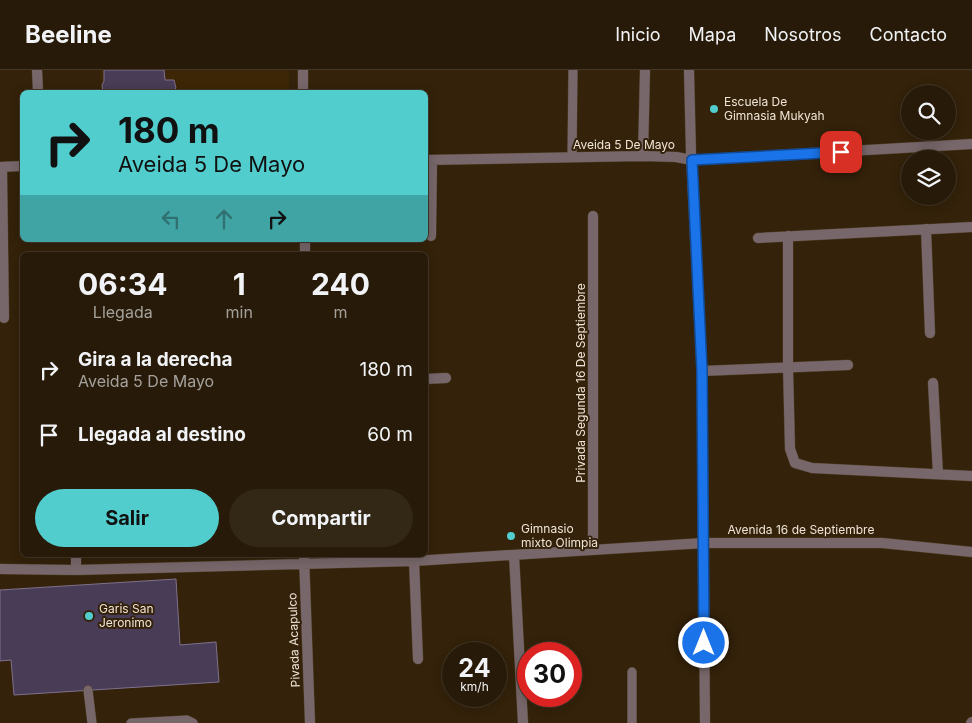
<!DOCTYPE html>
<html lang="es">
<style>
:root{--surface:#271a08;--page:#332716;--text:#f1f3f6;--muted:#a4a19c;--line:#433829;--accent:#52cdce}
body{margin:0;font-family:Inter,sans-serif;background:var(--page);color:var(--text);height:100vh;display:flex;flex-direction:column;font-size:19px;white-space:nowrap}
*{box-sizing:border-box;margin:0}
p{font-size:16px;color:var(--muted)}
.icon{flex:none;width:28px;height:28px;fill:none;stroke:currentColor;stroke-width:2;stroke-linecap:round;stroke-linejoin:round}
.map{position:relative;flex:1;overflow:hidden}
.panel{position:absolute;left:20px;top:182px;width:408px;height:305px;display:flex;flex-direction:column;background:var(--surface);border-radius:8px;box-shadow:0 2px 12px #0003,0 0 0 1px var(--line)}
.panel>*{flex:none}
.top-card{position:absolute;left:20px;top:20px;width:408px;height:152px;border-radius:8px;box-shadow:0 2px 12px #0003,0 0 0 1px var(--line);background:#52cdce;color:#111;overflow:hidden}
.controls{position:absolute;left:901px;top:15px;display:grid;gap:10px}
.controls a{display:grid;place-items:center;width:55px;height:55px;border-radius:50%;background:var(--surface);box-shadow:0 2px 12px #0003,0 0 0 1px var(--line);font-size:25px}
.speed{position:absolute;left:442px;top:572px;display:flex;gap:10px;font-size:25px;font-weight:700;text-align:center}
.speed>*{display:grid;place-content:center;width:65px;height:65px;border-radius:50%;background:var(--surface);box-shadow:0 2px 12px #0003,0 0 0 1px var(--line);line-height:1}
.speed small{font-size:12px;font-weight:400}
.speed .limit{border:8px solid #d22;background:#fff;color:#111}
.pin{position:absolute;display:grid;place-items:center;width:42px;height:42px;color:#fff;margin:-21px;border-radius:10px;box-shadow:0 2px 8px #0006}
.me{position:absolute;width:55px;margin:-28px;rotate:0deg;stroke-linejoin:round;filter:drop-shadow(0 0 4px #0008)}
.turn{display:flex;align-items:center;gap:18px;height:105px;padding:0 15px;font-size:22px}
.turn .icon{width:65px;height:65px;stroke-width:2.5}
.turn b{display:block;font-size:35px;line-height:42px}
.lanes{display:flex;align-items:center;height:48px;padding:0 15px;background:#0003;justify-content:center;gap:25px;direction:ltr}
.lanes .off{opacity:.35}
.eta{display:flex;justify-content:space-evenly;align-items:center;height:85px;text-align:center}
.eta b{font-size:30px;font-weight:700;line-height:35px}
.primary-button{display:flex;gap:10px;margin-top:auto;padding:10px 15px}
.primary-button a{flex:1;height:58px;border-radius:30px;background:var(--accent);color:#111;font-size:20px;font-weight:700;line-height:58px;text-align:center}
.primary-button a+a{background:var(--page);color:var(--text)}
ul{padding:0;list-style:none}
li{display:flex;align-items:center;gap:15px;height:65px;padding:0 15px}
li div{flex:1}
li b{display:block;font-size:19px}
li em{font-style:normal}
header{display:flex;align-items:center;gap:30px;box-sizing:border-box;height:70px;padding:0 25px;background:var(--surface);border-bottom:1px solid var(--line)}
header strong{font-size:24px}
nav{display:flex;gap:28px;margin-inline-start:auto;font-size:18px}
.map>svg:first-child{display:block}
</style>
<header>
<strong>Beeline</strong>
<nav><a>Inicio</a><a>Mapa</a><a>Nosotros</a><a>Contacto</a></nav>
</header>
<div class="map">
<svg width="972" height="653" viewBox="0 0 972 653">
<rect width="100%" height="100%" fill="#34220a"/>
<path fill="#3c2606" d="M100,0H289V22H101Z"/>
<path fill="#493c56" stroke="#7f718e" d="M104,0H164L165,10H174L176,18L172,22H103L102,15L104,11Z
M176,509L180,575L216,572L219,612L14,625L11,590L0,591V520Z"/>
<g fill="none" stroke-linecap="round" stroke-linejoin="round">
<g stroke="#4e3d27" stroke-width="10">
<path id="service" d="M572,87L573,0
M632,602V653
M88,620L92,653
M131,653L187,650L193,653"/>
</g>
<g stroke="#4e3d27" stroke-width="11">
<path id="minor" d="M37,0L38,22
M303,0V22
M689,0L691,84L702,301L705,653
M643,86L645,0
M425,90L643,86L676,87L692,90L972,74
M0,97L22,96
M2,97L4,248
M926,159L930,263
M431,166L432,90
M788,166V297L790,379L795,393L812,398L972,406
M758,168L972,157
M305,170V185
M702,301L848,295
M425,309L446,308
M933,313L938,404
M593,480V146
M76,485V500
M304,485L310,653
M514,485L523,653
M414,491L418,589
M0,499L76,500L414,491L704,473H882L972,482
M971,653L972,652"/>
</g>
<use href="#service" stroke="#77676a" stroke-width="9"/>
<use href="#minor" stroke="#77676a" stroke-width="10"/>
</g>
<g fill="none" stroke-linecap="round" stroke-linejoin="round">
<g stroke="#114b97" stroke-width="12">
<path id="route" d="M704,573L702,301L692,90L841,82"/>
</g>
<use href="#route" stroke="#1a73e8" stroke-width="9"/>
</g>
<g fill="#52cdce" stroke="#34220a" stroke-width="2">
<circle cx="714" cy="39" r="5"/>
<circle cx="511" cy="466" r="5"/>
<circle cx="89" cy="546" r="5"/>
</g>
<g text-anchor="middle" stroke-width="4" stroke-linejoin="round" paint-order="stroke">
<g font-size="12" fill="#efe4d6" stroke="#34220a" text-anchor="start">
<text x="724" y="36">Escuela De<tspan x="724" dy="14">Gimnasia Mukyah</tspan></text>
<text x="521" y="463">Gimnasio<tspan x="521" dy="14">mixto Olimpia</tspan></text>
<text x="99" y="543">Garis San<tspan x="99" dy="14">Jeronimo</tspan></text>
</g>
<g font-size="12" fill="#efe4d6" stroke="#34220a">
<text x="624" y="79">Aveida 5 De Mayo</text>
<text transform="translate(581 313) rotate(-90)" y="4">Privada Segunda 16 De Septiembre</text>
<text x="801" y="464">Avenida 16 de Septiembre</text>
<text transform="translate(294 570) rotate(-92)" y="4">Pivada Acapulco</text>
</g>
</g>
</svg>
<div class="controls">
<a><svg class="icon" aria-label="search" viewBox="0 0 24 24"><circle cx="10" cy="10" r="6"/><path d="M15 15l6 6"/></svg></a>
<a><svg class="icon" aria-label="layers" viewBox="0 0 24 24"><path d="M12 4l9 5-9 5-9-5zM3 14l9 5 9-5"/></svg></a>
</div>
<div class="speed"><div>24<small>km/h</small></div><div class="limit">30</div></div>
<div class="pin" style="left:841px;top:82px;background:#d93025"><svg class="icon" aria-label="arrive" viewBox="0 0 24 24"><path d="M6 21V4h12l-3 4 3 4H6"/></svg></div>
<svg class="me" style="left:704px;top:573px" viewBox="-20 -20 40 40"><circle r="17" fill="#1a73e8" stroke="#fff" stroke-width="3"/><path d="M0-11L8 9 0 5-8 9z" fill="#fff"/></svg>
<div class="top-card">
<div class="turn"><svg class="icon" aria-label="right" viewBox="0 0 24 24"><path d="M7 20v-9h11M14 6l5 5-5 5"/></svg><div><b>180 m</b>Aveida 5 De Mayo</div></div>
<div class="lanes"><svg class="icon off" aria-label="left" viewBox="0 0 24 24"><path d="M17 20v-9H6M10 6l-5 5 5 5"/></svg><svg class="icon off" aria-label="ahead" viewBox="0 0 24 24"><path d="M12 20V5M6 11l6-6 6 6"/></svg><svg class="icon" aria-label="right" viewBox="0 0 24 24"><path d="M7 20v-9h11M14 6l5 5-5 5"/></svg></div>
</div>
<section class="panel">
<div class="eta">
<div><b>06:34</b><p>Llegada</p></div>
<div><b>1</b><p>min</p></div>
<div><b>240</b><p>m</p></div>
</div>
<ul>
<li><svg class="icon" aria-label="right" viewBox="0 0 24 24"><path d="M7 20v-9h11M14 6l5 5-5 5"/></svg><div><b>Gira a la derecha</b><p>Aveida 5 De Mayo</p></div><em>180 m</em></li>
<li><svg class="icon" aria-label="arrive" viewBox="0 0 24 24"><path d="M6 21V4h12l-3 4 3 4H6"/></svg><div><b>Llegada al destino</b></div><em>60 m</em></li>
</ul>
<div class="primary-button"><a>Salir</a><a>Compartir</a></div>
</section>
</div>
